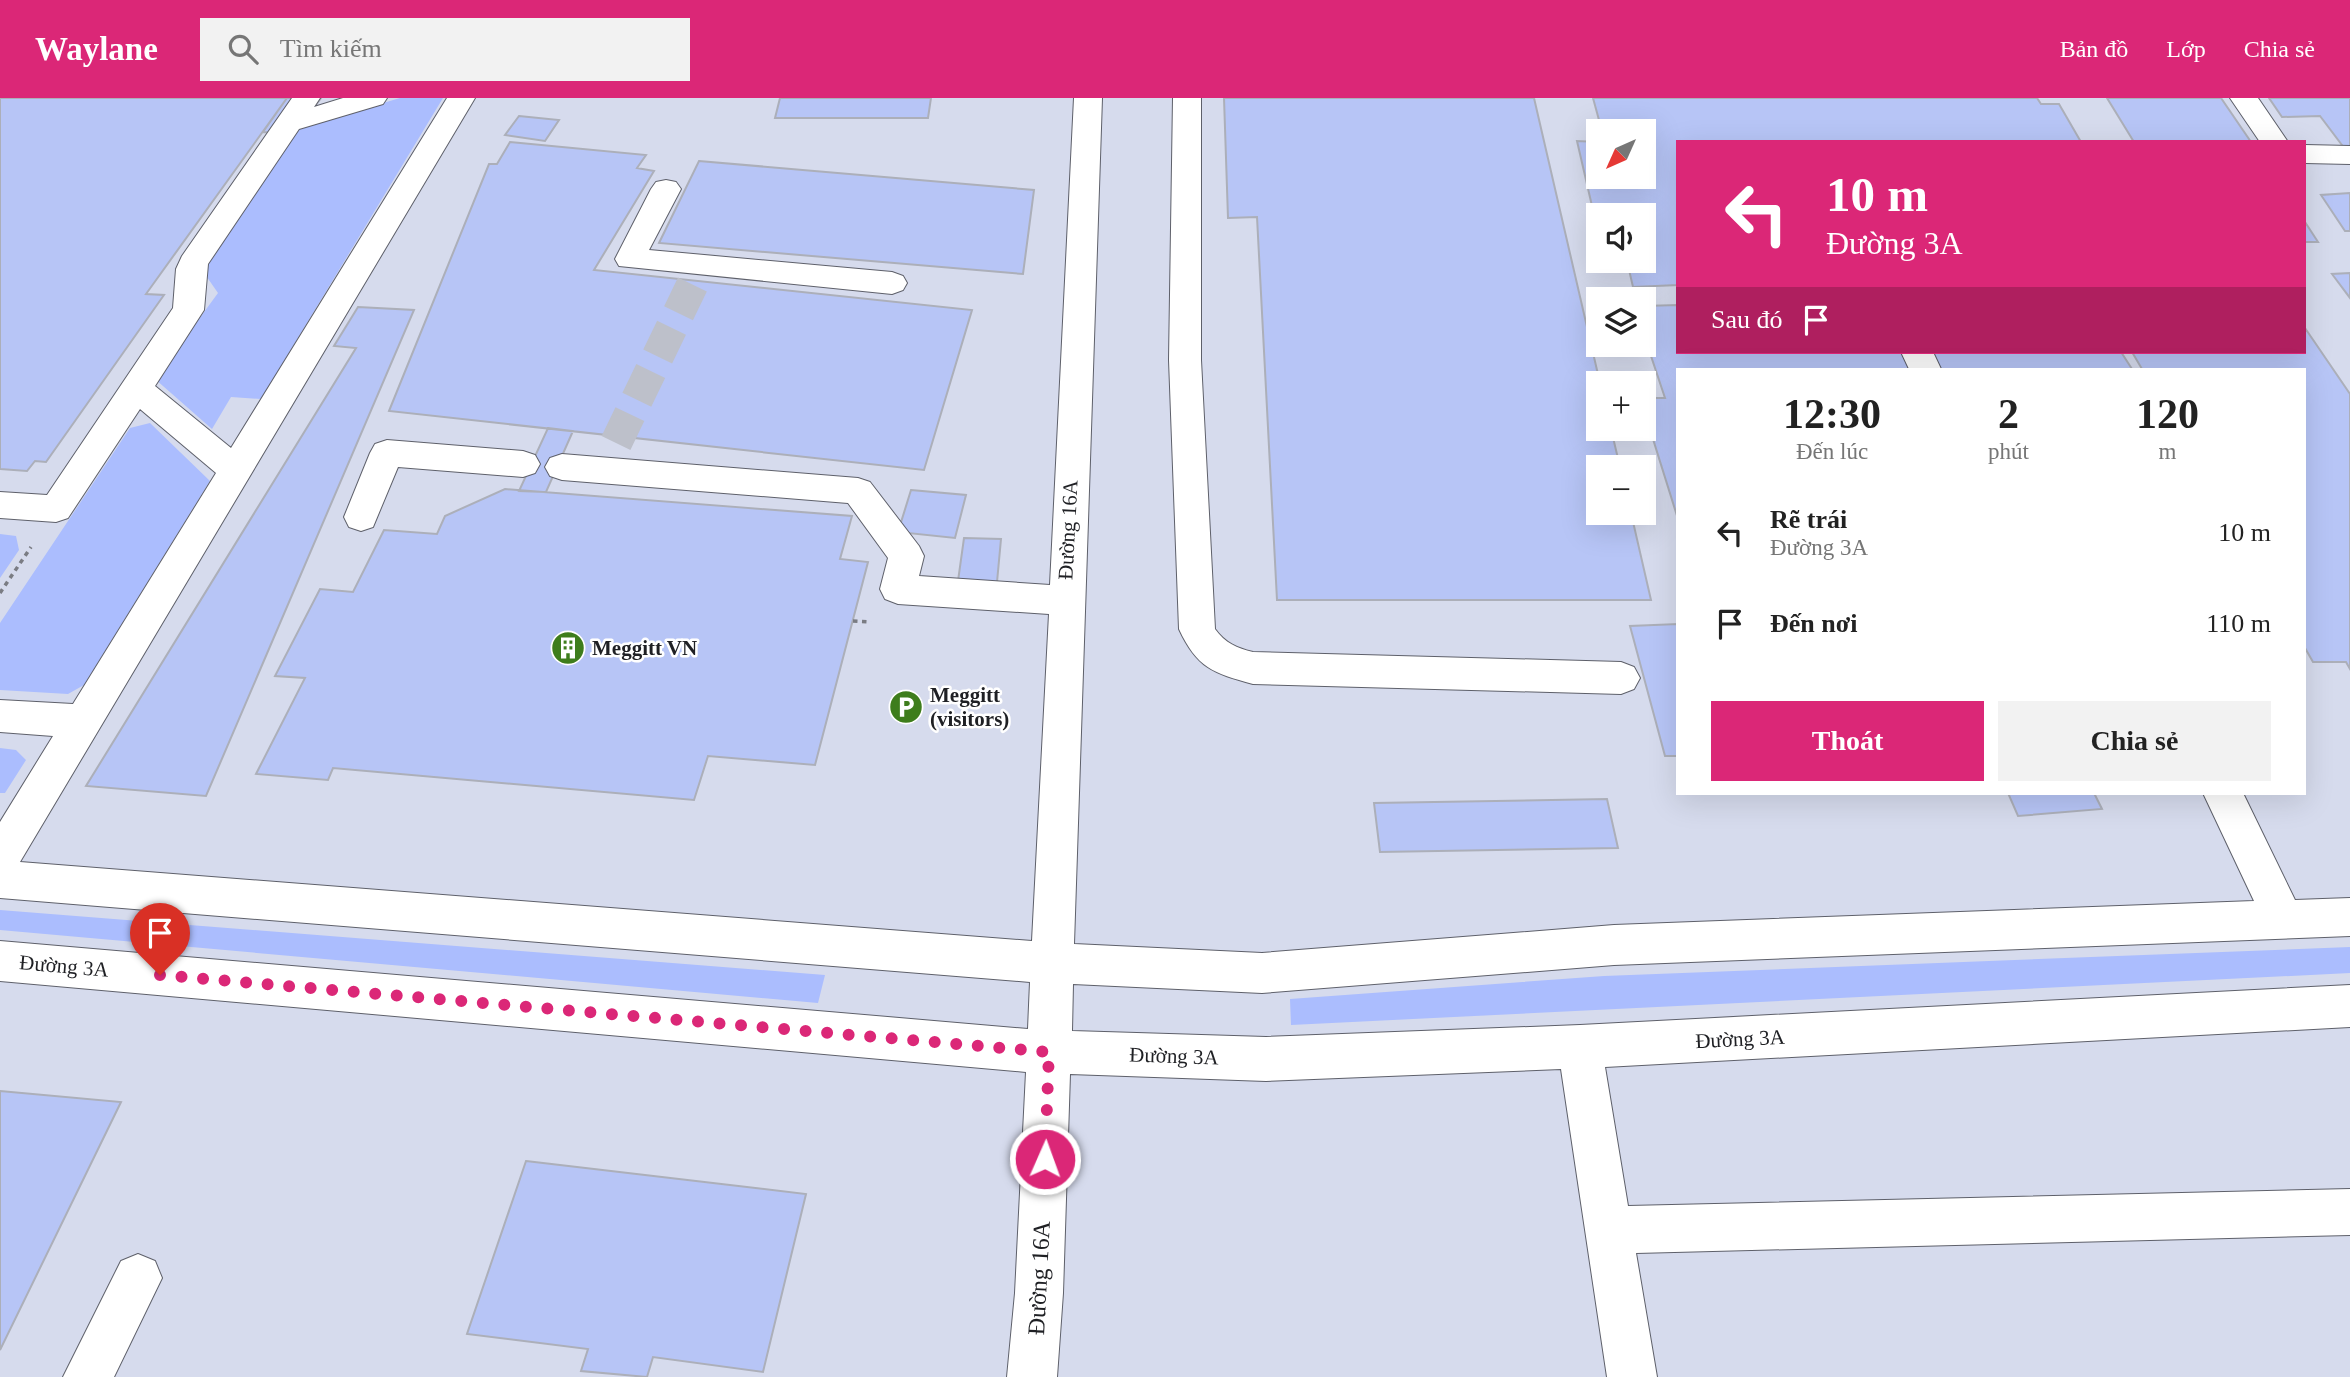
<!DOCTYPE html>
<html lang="vi">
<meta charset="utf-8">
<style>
:root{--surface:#fff;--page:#f2f2f2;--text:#222;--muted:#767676;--accent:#db2777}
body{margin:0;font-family:Georgia,serif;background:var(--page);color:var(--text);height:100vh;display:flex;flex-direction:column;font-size:26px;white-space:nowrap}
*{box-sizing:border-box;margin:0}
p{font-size:23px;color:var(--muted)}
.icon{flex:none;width:38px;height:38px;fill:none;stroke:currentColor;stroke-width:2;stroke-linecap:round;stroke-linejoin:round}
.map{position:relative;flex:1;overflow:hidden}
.sheet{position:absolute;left:1676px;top:270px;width:630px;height:427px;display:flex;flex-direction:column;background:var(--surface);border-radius:0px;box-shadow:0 7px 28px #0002}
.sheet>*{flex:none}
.top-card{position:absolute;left:1676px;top:42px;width:630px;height:214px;border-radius:0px;box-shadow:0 7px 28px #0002;background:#db2777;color:#fff;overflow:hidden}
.needle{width:46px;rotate:225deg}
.tools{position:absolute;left:1586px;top:21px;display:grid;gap:14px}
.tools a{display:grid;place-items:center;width:70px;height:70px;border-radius:0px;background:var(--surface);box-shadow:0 7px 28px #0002;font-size:35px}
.pin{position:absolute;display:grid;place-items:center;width:60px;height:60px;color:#fff;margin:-72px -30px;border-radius:50% 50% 50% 0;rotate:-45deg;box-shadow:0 0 7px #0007}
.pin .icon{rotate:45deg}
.me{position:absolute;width:77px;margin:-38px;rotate:2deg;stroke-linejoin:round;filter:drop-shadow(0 0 5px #0008)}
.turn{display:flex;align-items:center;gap:24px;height:147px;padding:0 35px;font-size:32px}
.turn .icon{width:91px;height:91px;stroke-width:2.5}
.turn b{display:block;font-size:49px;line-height:60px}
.then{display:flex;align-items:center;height:66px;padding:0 35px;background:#0003;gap:14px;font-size:26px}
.eta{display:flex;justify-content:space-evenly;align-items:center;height:119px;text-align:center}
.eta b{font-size:42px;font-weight:700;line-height:49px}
.button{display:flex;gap:14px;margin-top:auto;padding:14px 35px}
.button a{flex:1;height:80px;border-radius:0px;background:var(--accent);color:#fff;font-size:28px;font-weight:700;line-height:80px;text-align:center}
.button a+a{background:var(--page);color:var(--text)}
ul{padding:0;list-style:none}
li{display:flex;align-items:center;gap:21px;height:91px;padding:0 35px}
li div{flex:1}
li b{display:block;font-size:26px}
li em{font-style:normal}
header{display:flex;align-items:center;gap:42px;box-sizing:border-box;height:98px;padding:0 35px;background:var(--accent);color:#fff}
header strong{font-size:33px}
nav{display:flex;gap:38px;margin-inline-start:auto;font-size:24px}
.search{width:490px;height:63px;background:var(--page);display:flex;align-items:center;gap:18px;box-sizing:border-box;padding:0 24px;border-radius:0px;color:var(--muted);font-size:26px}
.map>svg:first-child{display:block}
</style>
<header>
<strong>Waylane</strong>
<div class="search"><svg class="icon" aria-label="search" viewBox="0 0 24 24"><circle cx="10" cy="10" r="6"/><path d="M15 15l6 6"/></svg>Tìm kiếm</div>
<nav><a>Bản đồ</a><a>Lớp</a><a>Chia sẻ</a></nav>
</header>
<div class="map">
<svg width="2350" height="1279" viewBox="0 0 2350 1279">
<rect width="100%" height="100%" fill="#e5e8f3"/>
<path fill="#d6dbed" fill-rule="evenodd" d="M0,0H2350V1279H0ZM1598,33H1643V79H1598ZM1678,44H2305V254H1678ZM1598,117H1643V163H1598ZM1598,201H1643V247H1598ZM1678,271H2305V695H1678ZM1598,285H1643V331H1598ZM1598,369H1643V415H1598Z"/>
<path fill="#abbdfe" d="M400,0H443L261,301L231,299L212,331L155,281L218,195L202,172L295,31Z
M150,325L210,383L84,587L68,596L0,592V525L130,330Z
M0,436L16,438L19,452L0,480Z
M0,650L16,652L26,662L5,695H0Z
M0,812L825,877L818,905L0,832Z
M2350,849V875L1291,927L1290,901L1604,878Z"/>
<path fill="#b7c5f6" stroke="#acafb9" stroke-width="2" d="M0,0H287L146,196L164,197L46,364L35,363L27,373L0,371Z
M287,0H321L295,36L263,34Z
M780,0H931L928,20H775Z
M1224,0H1534L1600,285H1598V331H1611L1620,369H1598V415H1631L1651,502H1277L1257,119L1228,120Z
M1593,0H2037L2041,6H2059L2081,44H1678V187L1633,189L1627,163H1643V117H1598V134L1577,43L1598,44V79H1643V33H1602Z
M2107,0H2221L2251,44H2134Z
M2269,0H2350V51H2345L2320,18L2282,19Z
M519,18L559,22L545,43L505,37Z
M510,44L646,57L637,70L654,73L594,172L972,212L924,372L389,313L489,66H497Z
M699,63L1034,92L1023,176L659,145Z
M2350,95V133H2345L2321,97Z
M2305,124L2318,144H2305Z
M2350,175V200L2332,176Z
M1678,207V254H2121L2132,271H1678V421L1643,309V300H1665L1643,234V208Z
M358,209L414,212L206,698L86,688L356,250L334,248Z
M2305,230L2350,296V571L2346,564H2313L2305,550V271H2142L2132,254H2305Z
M548,330L573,333L546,394L519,393Z
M505,391L852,418L840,461L868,464L815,667L708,658L694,702L333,670L328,682L256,676L305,580L275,578L320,491L353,494L384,432L437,436L445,418Z
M911,392L966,397L955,440L898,434Z
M964,440L1001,441L997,484L958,483Z
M1678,526V658H1665L1630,528Z
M2008,695H2094L2102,711L2018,718Z
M1607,701L1618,750L1380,754L1374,705Z
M0,993L121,1004L0,1252Z
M526,1063L806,1096L763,1274L653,1259L647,1279L581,1273L588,1251L467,1236Z"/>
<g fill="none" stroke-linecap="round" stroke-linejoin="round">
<path stroke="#bdc0ca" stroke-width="32" stroke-dasharray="32 16" stroke-linecap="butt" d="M616,345L696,179"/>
<g stroke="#5e606a" stroke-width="2">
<path id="minor" d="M292,0H320L314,9L343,0H387L383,6L299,31L208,166L204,212L155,288L231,350L447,0H475L20,764L1032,843L1049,516L898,506L885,501L880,491L888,460L848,405L562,382L550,378L545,369L550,360L562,356L858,380L870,384L919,448L924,458L919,478L1050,487L1074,0H1102L1074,846L1262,855L1614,827L2254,803L2203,695H2243L2295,802L2350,800V838L1614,867L1262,895L1073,886L1072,933L1266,939L1580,927L2350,887V929L1605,969L1628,1108L2350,1091V1137L1636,1155L1657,1279H1607L1561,971L1266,983L1070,976L1063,1195L1057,1279H1007L1015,1195L1026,974L0,883V843L1028,931L1030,884L0,800V724L53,638L0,634V602L73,606L216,375L140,311L68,420L56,424L0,420V394L47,397L173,210L176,171L182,158Z
M1173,0H1201V262L1215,531C1225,545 1237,550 1253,554L1621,564L1634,569L1640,580L1634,591L1621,596L1253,586C1213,575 1197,570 1179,531L1169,262Z
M2230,0H2258L2288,44H2260Z
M2305,47L2350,48V66L2305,65Z
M666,82L676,84L681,91L649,152L892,174L903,178L907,185L903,192L892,196L619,168L615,161L651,91L656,84Z
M1901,254H1933L1941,271H1909Z
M387,342L523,353L535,357L540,366L535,375L523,379L398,369L373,429L361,433L349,429L344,419L370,355L375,346Z
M138,1156L155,1163L162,1180L114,1279H63L121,1163Z"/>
</g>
<path stroke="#7a7c83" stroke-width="3.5" stroke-dasharray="4.5 4.5" stroke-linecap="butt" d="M0,495L31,449
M853,523L871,524"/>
<use href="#minor" fill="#fff" fill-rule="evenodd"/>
</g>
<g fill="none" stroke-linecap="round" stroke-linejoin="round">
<path stroke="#db2777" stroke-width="12" stroke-dasharray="0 21.6" d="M160,877L1049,954L1045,1061"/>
</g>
<defs>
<g id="building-disc" transform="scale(1.75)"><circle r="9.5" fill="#3e7d1c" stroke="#fff"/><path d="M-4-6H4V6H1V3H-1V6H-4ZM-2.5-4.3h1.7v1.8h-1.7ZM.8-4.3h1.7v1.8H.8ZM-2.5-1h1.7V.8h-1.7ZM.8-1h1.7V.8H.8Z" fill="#fff"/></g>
<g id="parking-disc" transform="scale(1.75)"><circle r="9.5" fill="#3e7d1c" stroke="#fff"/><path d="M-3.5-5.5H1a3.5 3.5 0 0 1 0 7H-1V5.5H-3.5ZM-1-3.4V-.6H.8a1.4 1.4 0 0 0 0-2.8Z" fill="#fff"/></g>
</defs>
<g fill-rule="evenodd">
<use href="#building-disc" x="568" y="550"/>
<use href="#parking-disc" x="906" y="609"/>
</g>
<g text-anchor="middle" stroke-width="5" stroke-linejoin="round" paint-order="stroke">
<g font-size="21" fill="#1f2024" stroke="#fff">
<text transform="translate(1068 432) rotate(-87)" y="7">Đường 16A</text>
<text transform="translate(64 868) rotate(5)" y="7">Đường 3A</text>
<text transform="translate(1740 941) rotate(-3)" y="7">Đường 3A</text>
<text transform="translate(1174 958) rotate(2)" y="7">Đường 3A</text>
</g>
<g font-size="21" font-weight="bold" fill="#1f2024" stroke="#fff" text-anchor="start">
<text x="592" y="557">Meggitt VN</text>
<text x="930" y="604">Meggitt<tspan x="930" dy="24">(visitors)</tspan></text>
</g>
<g font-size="24" fill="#1f2024" stroke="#fff">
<text transform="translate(1039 1180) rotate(-87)" y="8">Đường 16A</text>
</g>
</g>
</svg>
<div class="tools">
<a><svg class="needle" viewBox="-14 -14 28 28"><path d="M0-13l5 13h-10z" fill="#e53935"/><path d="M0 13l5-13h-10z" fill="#767676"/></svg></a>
<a><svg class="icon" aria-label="sound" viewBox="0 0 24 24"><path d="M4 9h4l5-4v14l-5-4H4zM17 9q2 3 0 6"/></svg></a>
<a><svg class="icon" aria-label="layers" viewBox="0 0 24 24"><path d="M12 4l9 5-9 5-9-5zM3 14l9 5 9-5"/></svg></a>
<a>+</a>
<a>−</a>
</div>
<div class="pin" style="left:160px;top:877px;background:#d93025"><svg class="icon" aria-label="arrive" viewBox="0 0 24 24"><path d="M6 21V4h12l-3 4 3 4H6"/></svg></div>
<svg class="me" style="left:1045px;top:1061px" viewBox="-20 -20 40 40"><circle r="17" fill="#db2777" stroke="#fff" stroke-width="3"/><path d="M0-11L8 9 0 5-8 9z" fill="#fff"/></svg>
<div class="top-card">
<div class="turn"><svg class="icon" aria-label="left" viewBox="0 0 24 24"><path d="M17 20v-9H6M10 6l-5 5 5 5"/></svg><div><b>10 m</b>Đường 3A</div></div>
<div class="then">Sau đó<svg class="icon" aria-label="arrive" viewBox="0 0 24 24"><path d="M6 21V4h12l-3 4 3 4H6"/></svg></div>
</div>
<section class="sheet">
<div class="eta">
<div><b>12:30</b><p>Đến lúc</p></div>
<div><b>2</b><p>phút</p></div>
<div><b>120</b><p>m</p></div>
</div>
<ul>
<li><svg class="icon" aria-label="left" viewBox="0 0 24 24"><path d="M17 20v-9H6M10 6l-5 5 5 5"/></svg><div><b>Rẽ trái</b><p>Đường 3A</p></div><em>10 m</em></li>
<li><svg class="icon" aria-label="arrive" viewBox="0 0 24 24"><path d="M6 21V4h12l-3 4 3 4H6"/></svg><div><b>Đến nơi</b></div><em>110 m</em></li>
</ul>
<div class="button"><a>Thoát</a><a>Chia sẻ</a></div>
</section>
</div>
